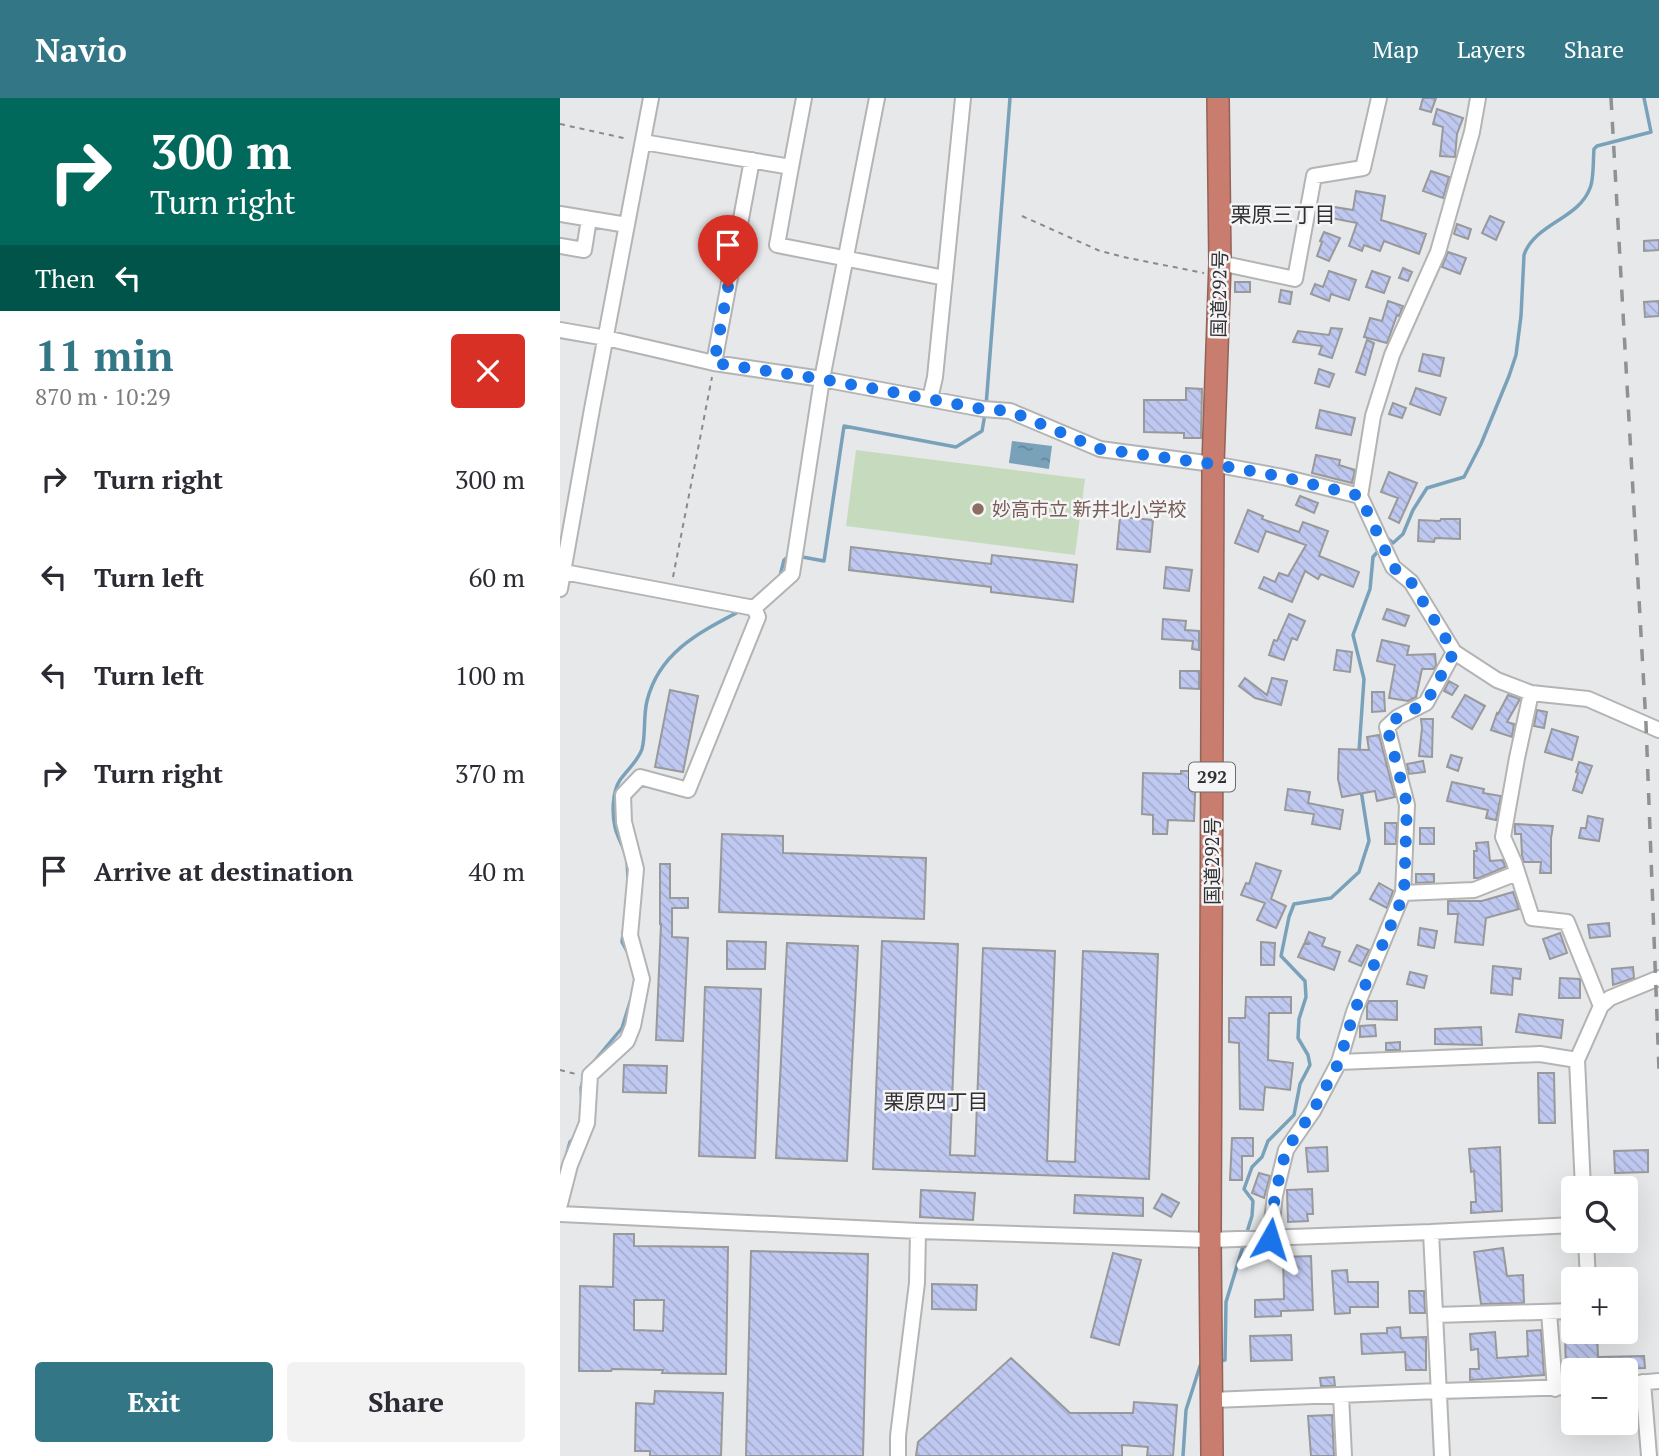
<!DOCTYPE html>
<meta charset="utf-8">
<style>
:root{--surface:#fff;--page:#f2f2f3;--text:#2b2b33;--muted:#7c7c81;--accent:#337786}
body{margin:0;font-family:"PT Serif","Noto Sans JP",serif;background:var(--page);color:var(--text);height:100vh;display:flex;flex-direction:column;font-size:26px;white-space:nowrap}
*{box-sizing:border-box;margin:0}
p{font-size:23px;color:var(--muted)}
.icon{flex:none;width:38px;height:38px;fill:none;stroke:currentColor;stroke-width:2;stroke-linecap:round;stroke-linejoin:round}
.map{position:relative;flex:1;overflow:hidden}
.drawer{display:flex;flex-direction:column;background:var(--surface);width:560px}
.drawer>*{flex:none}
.guide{background:#00695c;color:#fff;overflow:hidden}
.tools{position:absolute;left:1001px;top:1078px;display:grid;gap:14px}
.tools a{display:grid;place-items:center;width:77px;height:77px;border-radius:7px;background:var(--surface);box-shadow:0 7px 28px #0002;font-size:35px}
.pin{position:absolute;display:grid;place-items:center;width:60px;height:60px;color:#fff;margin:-72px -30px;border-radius:50% 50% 50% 0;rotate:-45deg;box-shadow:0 0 7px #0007}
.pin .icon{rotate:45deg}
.me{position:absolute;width:77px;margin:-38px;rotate:6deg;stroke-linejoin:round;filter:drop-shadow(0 0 5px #0008)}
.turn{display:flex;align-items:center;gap:24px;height:147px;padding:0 35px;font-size:32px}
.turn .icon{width:91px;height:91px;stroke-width:2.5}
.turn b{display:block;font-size:49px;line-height:60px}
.then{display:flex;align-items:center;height:66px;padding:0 35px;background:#0003;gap:14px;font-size:26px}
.round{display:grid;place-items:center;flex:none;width:74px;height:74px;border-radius:7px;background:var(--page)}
.summary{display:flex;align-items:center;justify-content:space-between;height:119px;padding:0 35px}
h1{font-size:42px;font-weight:800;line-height:52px;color:var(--accent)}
.action{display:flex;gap:14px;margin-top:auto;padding:14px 35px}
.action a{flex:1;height:80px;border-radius:7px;background:var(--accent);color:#fff;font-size:28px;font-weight:800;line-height:80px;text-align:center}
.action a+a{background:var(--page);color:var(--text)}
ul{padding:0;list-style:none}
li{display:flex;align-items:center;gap:21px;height:98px;padding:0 35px}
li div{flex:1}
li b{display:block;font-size:26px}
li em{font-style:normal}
header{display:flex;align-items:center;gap:42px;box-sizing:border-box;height:98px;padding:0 35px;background:var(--accent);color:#fff}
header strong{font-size:33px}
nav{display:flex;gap:38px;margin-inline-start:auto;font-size:24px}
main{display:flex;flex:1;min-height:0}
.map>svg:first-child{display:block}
</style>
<header>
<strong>Navio</strong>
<nav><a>Map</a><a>Layers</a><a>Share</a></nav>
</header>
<main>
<section class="drawer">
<div class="guide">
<div class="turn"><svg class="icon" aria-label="right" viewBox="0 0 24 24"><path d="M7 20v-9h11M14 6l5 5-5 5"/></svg><div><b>300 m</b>Turn right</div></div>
<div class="then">Then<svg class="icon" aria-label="left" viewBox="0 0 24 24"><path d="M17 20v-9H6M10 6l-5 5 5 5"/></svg></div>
</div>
<div class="summary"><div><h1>11 min</h1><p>870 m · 10:29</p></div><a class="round" style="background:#d93025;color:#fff"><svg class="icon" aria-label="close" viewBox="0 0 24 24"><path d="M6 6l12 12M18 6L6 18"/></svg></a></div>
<ul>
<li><svg class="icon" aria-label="right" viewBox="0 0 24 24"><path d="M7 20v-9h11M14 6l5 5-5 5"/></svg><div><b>Turn right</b></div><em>300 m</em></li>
<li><svg class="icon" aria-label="left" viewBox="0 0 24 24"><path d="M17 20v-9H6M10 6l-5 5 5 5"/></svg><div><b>Turn left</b></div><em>60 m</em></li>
<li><svg class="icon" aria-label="left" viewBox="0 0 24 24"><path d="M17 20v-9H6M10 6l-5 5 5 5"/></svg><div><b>Turn left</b></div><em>100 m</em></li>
<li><svg class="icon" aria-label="right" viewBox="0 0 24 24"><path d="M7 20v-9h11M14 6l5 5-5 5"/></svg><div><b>Turn right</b></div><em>370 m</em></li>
<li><svg class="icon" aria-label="arrive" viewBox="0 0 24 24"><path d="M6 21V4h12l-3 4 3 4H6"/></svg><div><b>Arrive at destination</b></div><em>40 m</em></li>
</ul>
<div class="action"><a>Exit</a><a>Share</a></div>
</section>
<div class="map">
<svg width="1099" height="1358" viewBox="0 0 1099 1358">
<defs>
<pattern id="water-ripples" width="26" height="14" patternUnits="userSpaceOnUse" patternTransform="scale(1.75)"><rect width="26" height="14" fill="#79a2ba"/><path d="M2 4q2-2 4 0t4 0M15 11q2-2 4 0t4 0" fill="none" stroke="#648598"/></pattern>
<pattern id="building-back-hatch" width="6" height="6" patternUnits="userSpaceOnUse" patternTransform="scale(1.75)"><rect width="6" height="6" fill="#bfc8f0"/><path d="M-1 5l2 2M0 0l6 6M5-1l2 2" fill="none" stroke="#a5acce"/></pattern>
</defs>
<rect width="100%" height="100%" fill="#e7e8e9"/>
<path fill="#c6dbbe" d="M296,352L525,381L515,457L286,428Z"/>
<path fill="url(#water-ripples)" d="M452,343L492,348L489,371L449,365Z"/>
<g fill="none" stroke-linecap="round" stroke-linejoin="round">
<path stroke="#79a2ba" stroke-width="3.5" d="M426,308L450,0
M825,441L826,439L833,445L843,436L853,412L867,390L904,379L921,346L949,278L956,257L961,218L964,157C974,126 1019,121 1030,90C1034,81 1033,62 1034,51L1037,48L1091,34L1084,0
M237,458L264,463L284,328L396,349L422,333L425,316
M220,478L224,462L229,458
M799,653L804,581L793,537L810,491L813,459L820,451
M65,755C62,746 57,738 55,729C52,716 52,694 60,682C67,672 78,663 82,651C86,636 83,619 87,603C99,554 140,534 180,513
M67,762L68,782
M65,821L62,844L69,857
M26,973L62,930L71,901
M22,1007L21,990L23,983
M5,1062L10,1044L14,1040
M686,1137L692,1118L693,1103L684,1091L692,1069L702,1059L708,1043L734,1017L740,986L750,967L748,957L738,940L739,921L746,899L745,883L721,858L729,819L734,806L771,800L799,774L809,743L801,692
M660,1263L665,1262L666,1204L684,1145
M623,1358L626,1312L640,1268H643"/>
</g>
<path fill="url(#building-back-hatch)" stroke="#98999a" stroke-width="2" fill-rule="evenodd" d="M863,0H876L871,14L860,11Z
M877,11L903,20L897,36L895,59L880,58L883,29L873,26Z
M871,73L889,79L883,100L863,93Z
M796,93L825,98L821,122L866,136L859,156L824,143L820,153L804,147L802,153L789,148L797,125L766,119L768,108L793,112Z
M930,118L944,124L936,142L922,135Z
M897,126L911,131L908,141L894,136Z
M764,134L780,140L769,163L757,158L762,144L760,143Z
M1099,142V152L1084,153V143Z
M888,154L906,160L900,176L882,169Z
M843,170L852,174L848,183L839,180Z
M769,173L796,182L789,202L771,196L769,203L751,196L755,186L763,189Z
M812,173L830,179L824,195L806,189Z
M675,184H690V194H675Z
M721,192L732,194L730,206L719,204Z
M828,203L843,208L839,218L837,217L827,245L804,239L810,220L822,223Z
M1099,203V218L1085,219L1084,204Z
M771,230L782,231L772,260L759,256L762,248L733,244L738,233L769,237Z
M807,242L814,245L805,277L796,274Z
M863,256L884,260L880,278L859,273Z
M759,271L774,276L769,289L755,285Z
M626,290L642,291L641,340H624V335L584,334V302H626Z
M856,290L886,300L880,317L850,306Z
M833,305L846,310L842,320L829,316Z
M760,312L795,320L791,337L756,330Z
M756,357L780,362L779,367L795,372L792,385L752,375Z
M829,374L857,385L839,425L829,420L838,400L821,394Z
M740,398L758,405L754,415L736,407Z
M688,412L703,418L702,421L739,434L743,424L768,433L759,458L799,474L793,489L761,476L758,481L745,473L732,504L699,490L704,479L715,484L719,475L728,478L746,447L706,433L698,454L675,445Z
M560,419L593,422L590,454L557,451Z
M881,421H900V441L875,440L874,444L858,443L859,422L880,423Z
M291,449L431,466L432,457L517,467L513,504L431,494V489L289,472Z
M606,469L632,472L629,493L604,490Z
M827,511L849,518L845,528L823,521Z
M729,516L745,523L737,542L732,540L724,562L709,557L714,542L717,543Z
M603,521L626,523L625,532L639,533V552L632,551L633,543L602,541Z
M822,542L849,548L847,557L875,556L876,567L874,571H862L856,599L848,603L829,600L835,567L817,563Z
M777,552L792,554L790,574L774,572Z
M620,573H639V591L620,590Z
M685,580L707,597L712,580L727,583L721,607L695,600L679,588Z
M889,583L898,588L892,597L884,593Z
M110,592L138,598L123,674L95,669Z
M812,594H824L825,613L812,614Z
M905,597L925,608L912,631L892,619Z
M948,597L960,601L947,624L954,626L952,639L931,632L937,615L938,616Z
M977,612L987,614L984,630L974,628Z
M861,621H873L872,659L859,658L862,630Z
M992,631L1018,639L1012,662L985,654Z
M819,637L835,699L817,703L815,693L782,699L778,681L779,651L809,652L807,639Z
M891,657L902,660L898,673L887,669Z
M863,663L865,674L849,676L847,666Z
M1019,664L1032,668L1022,695L1013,692L1018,675L1016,674Z
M621,673H636L634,723L608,722L607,736H593V717L582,716L583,675L621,676Z
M892,684L924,691L923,695L941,698L936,722L926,720L928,712L887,703Z
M728,691L750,694L748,705L783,712L780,731L752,726L754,716L725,712Z
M1028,718L1043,721L1039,743L1019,740L1021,730H1026Z
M825,725H837L836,746H825Z
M955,726L993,728L991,740V775H980L981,764H964L962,757L961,736H955Z
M860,730H874V746H860Z
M162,736L223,738V755L366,760L364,821L159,814Z
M928,744L930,763L943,762L945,769L919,780H914V753H917L916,745Z
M696,765L721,773L711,801L726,808L716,830L697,822L705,805L681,797L686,785L689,786Z
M100,766H110V800H128V810H112V839L128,840L123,943L96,942L101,826H100Z
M856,776H874V784L856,785Z
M819,785L833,793L827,810L810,801Z
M953,794L959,811L926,820L923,847L895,844L898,816H888V803H922Z
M1049,825L1050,838L1030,840L1028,827Z
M860,830L877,833L874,850L858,847Z
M749,834L765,840L762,848L780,854L774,872L738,859L744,846H750L745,844Z
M1000,835L1007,855L990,861L983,841Z
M167,843L206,844L205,871H167Z
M322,843L398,846L390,1057L415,1058L423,850L495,853L487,1063L515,1064L523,853L598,856L589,1081L313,1071Z
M701,844L715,845L714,867H701Z
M227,845L298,848L287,1063L216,1060Z
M797,847L809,852L801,868L789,863Z
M933,868L961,871L960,881L953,880L952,897L931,895Z
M1073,869L1074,880L1053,887L1052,871Z
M850,874L867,878L864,890L847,886Z
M1000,880L1020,881V900H999Z
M145,889L201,891L195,1060L139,1058Z
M686,899H731V915H709L708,962L733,965L730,992L705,989L703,1012L680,1011L679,945L669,944V920H685Z
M809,903H837V922L807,921V908Z
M959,916L1003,922L1001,940L956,934Z
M815,927L816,938L800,939V928Z
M921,929L922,947L875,946V931Z
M840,944V952H826V945Z
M64,967L107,968L106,995L63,994Z
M978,975H994L995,1025H979Z
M672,1040H693V1058H682V1082H670Z
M767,1049L768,1073L748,1074L746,1050Z
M940,1049L942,1113L911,1115V1104H916L914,1073L911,1074L909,1051Z
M1088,1052V1074L1055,1075L1054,1053Z
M699,1075L710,1078L704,1100L692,1095Z
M752,1091L753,1116H747L748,1123L728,1124L727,1092Z
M361,1092L415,1095L413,1122L360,1119Z
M602,1096L619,1105L611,1119L594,1110Z
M515,1097L583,1100V1118L514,1115Z
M54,1136H74V1148L168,1149L166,1276L102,1275L103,1272L52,1271L51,1273H19L20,1188L53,1189ZM74,1202H104L103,1233L74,1232Z
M943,1150L947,1178L963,1177L964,1205L921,1206L914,1154Z
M191,1153L308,1156L303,1358H186Z
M553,1155L581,1162L559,1247L531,1239Z
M751,1158L753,1212L721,1213V1218L695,1219V1202L724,1201L723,1159Z
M787,1172L788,1184H818V1209H790V1215L775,1216L772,1173Z
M372,1186L417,1187L416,1212L372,1211Z
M849,1193H864L865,1215H850Z
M840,1229L841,1240L866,1239V1272H846L845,1254L802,1256L801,1236L827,1235V1230Z
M981,1232L984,1277L910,1282V1271H919L918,1251L911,1252L910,1236L935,1234L937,1260L968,1258L967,1233Z
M1037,1235L1038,1259L1084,1258L1085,1270L1006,1272L1005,1236Z
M731,1237L732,1262L691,1263L690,1238Z
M451,1260L510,1315H573L574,1304L617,1307L613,1358H587L588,1349L562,1347V1358H356L358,1344Z
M774,1279L775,1288H761L760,1280Z
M95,1293L163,1295L161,1358H90V1353H75L76,1305L94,1306Z
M772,1317L774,1358H751L748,1318Z"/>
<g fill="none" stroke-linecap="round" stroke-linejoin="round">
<g stroke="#b4b4b5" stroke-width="18">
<path id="minor" d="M918,0L912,34L878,154L832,257L813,318L800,398L833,469L851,484L894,554L937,582L971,595L1028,601L1099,632
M83,44L231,69L244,0
M231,69L217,147L385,180
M0,116L67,127
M0,148L24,152L29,121
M660,165L735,181L754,78L803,70L819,0
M0,232L46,240L154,265L262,281L423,311L450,313L540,351L653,366L723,379L800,398
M154,265L192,62
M370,301L375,279L403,0
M4,474L194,510L232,476L262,281L317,0
M0,491L32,311L91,0
M971,595L957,660L943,739L954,764L972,820L1007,824L1041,908
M843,795L914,792L957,775
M779,964L980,956L1017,962
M1023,1090L1017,962L1041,908L1050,900L1099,880
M0,1106L10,1067L27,1025L30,977L67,943L73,928L82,881L70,837L76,771L64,724L63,697L80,679L128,692L198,519L194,510
M0,1116L358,1133L650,1142L871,1134L1013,1127
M871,1134L882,1358
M710,1141L715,1097L726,1052L753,1013L779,964L794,914L843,795L847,707L827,629L838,619L866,605L894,554
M1026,1143L1028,1181
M989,1214L995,1291
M875,1217L1013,1213
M1083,1284L1089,1358
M1066,1286L1099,1283
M781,1297L784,1358
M652,1302L879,1293L1013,1289
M338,1358V1338L357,1185L358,1133"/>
</g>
<g stroke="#936259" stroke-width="24">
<path id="highway" d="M652,1358L650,1142L653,366L660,165L658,0"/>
</g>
<path stroke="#898a8b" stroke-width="2" stroke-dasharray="5 5" stroke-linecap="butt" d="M0,26L68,41
M462,118L540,153L568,160L644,175
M113,479L152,279
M0,972L16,976"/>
<use href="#minor" stroke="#fff" stroke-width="14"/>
<use href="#highway" stroke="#c87d6e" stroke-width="21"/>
<path stroke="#909192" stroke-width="3.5" stroke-dasharray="12 12" stroke-linecap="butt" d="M1051,0L1086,626L1099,972"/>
</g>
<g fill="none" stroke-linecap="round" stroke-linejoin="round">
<path stroke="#1a73e8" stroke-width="12" stroke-dasharray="0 21.6" d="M168,189L154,265L262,281L423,311L450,313L540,351L653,366L723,379L800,398L833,469L851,484L894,554L866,605L838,619L827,629L847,706L844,796L794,914L779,964L753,1013L726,1052L715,1097L710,1141"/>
</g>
<circle fill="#8d6e63" stroke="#f5f5f7" stroke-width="2.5" cx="418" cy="411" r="7"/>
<g text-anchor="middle" stroke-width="5" stroke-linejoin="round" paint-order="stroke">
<rect fill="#f5f5f7" stroke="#6c6c6d" stroke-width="2" x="629" y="664.5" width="46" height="29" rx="5"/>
<g font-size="18" font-weight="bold" fill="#313132">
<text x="652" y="685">292</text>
</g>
<g font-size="19" fill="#313132" stroke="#f5f5f7">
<text transform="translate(659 196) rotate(-89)" y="7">国道292号</text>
<text transform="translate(652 763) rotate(-90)" y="7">国道292号</text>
</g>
<g font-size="19" fill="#785e54" stroke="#f5f5f7" text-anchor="start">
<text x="432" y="418">妙高市立 新井北小学校</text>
</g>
<g font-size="21" fill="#313132" stroke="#f5f5f7">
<text x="723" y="124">栗原三丁目</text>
<text x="376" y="1011">栗原四丁目</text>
</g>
</g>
</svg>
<div class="tools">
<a><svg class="icon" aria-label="search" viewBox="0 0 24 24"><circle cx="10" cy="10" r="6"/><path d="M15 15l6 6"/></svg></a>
<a>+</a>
<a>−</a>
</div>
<div class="pin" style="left:168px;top:189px;background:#d93025"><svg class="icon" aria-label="arrive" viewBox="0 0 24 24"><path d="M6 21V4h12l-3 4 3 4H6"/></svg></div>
<svg class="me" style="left:710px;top:1141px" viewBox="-20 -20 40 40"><path d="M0-17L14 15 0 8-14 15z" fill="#1a73e8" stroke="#fff" stroke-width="4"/></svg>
</div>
</main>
